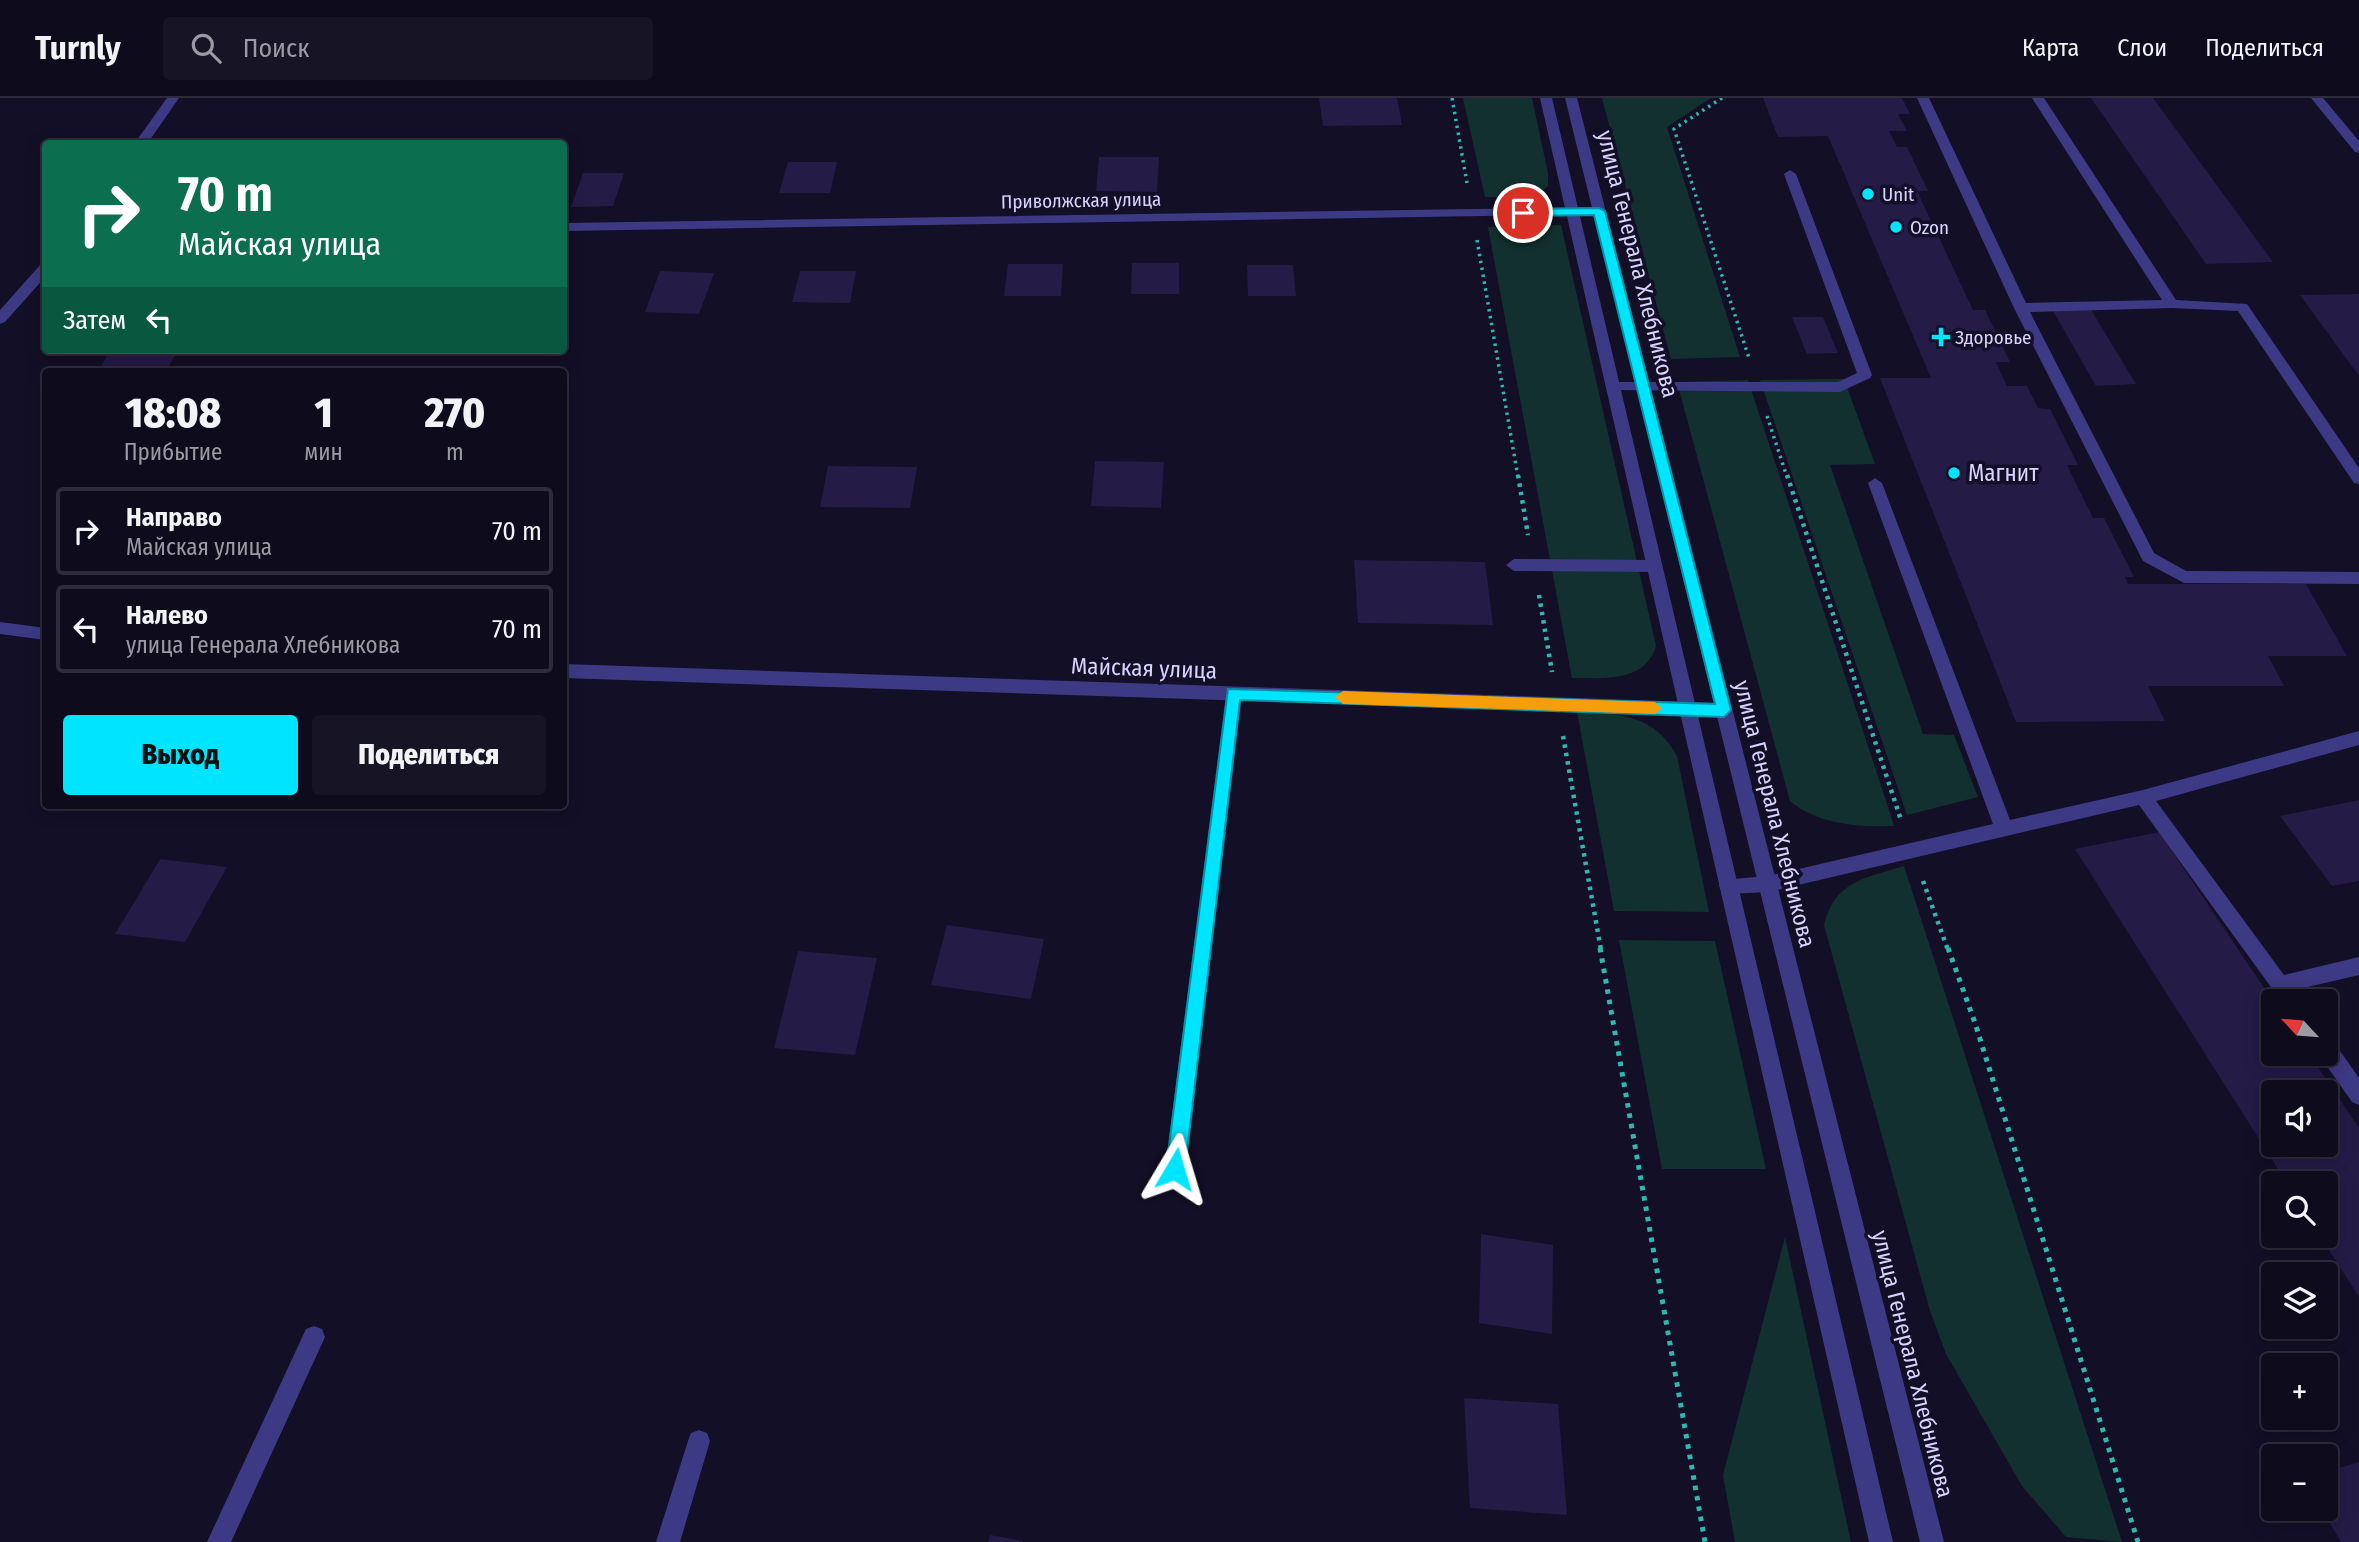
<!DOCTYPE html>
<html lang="ru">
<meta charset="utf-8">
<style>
:root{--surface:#0e0b1c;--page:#171425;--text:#f1f3f6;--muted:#9b9ba3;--line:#2e2b3b;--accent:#00e5ff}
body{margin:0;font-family:"Fira Sans Condensed",sans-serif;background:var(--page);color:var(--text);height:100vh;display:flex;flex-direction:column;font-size:26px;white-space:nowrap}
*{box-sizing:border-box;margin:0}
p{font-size:23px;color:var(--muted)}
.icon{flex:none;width:38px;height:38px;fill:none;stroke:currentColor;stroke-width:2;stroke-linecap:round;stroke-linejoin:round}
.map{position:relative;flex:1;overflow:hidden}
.side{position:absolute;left:42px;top:270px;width:525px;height:441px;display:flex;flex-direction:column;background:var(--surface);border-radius:7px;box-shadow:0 4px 18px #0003,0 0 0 2px var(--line)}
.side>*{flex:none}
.top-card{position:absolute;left:42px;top:42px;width:525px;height:214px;border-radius:7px;box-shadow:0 4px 18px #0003,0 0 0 2px var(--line);background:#0b6e4f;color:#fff;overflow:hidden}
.needle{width:46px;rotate:296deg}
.buttons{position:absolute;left:2261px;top:891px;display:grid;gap:14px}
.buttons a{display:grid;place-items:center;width:77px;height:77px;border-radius:7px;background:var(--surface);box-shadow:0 4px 18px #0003,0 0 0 2px var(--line);font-size:35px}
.pin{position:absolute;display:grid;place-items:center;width:60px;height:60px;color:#fff;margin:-30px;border:4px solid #fff;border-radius:50%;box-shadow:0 2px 7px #0007}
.me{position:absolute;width:77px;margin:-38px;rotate:7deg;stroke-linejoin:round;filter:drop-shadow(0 0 5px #0008)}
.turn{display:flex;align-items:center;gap:24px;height:147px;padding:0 21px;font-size:32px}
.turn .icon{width:91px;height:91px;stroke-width:2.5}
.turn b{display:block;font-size:49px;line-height:60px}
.then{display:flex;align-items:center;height:66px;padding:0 21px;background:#0003;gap:14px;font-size:26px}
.eta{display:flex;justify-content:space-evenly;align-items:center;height:119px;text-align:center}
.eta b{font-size:42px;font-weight:800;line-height:49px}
.action{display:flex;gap:14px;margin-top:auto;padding:14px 21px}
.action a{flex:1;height:80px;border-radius:7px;background:var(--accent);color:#111;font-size:28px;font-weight:800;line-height:80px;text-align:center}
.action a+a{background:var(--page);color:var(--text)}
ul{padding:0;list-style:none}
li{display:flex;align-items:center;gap:21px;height:88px;margin:0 14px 10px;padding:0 7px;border:4px solid var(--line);border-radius:7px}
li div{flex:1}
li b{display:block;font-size:26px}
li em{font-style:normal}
header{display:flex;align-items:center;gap:42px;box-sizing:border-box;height:98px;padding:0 35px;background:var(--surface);border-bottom:2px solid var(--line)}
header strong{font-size:33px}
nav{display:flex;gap:38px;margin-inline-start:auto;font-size:24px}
.search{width:490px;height:63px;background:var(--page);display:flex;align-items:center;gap:18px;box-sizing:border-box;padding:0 24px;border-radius:7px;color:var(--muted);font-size:26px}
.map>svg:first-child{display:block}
</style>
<header>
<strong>Turnly</strong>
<div class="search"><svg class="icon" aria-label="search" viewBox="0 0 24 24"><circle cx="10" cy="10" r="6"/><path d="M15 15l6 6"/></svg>Поиск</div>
<nav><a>Карта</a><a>Слои</a><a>Поделиться</a></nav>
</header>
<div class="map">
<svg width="2359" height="1444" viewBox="0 0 2359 1444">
<rect width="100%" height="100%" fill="#130f26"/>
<path fill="#12302f" d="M1463,0H1532L1548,75V88C1533,104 1506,99 1485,99Z
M1602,0H1711L1667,29L1740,259L1671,261Z
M1561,127L1656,548C1645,585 1603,580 1572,580L1488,129Z
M1844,281L1875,366L1830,367L1923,636L1954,637L1978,699L1907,717L1760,282Z
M1748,282L1891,718L1894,728C1858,729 1819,727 1790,703L1677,284Z
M1577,614C1620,616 1654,616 1677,658L1709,814L1614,813Z
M1904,768L2122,1444L2066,1439L2022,1388L1946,1256L1930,1213L1824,827C1835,782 1866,780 1904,768Z
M1619,842L1715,843L1766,1071H1662Z
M1785,1139L1851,1444H1735L1723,1377Z"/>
<path fill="#241b47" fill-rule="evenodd" d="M1319,0H1397L1402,27L1323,28Z
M1763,0H1902L1910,16H1898L1907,33H1889L1897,49H1907L1928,93H1917L1973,212H1985L2010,264H1996L2007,288H2027L2038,310L2050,311L2078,367H2067L2093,420H2104L2134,479H2125L2128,486H2306L2347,558H2268L2284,588H2148L2165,623L2016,624L1880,280H1931L1828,38L1778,39Z
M2091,0H2153L2273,164L2206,166Z
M1099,59H1159L1157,94L1096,93Z
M788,64H837L830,95H779Z
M583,75H624L613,108L571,109Z
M1132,165H1179V196H1131Z
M1008,166H1063L1061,198H1004Z
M1247,167H1293L1296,198H1248Z
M660,173L714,175L699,216L645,214Z
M800,173H856L850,205L792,204Z
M2359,196V278L2300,197Z
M2087,205L2136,286L2096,288L2049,206Z
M1792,219H1823L1838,255L1807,256Z
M110,252H178L166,273H99Z
M1095,363L1164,364L1161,410L1091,408Z
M828,368L917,369L910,410L820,409Z
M1354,462L1485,464L1493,527L1358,525Z
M2359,702V783L2332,788L2280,718Z
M2159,734L2273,903V956H2309L2359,1030V1199L2320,1138H2326V1085H2287L2075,751ZM2273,994H2326V1046H2273Z
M160,761L227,769L185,844L115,836Z
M947,827L1044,841L1031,901L931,887Z
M798,853L877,860L855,957L774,950Z
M1481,1136L1553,1147L1552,1236L1479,1225Z
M1464,1300L1558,1306L1567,1417L1470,1410Z
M2359,1364V1444H2341L2321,1410H2326V1374Z
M990,1437L1023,1443V1444H988Z"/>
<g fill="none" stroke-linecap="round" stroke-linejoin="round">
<path stroke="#2fb8b0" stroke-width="3.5" stroke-dasharray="2.5 4.5" stroke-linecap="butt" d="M1452,0L1467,85
M1722,0L1674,31L1749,260
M1477,142L1518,379
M1767,318L1787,379"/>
<path stroke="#2fb8b0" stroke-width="4.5" stroke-dasharray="3.5 5" stroke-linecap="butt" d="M1518,377L1528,437
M1787,377L1901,722
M1539,497L1552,574
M1563,638L1601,852
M1923,783L1948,852"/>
<path stroke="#2fb8b0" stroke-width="5" stroke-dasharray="4.5 6" stroke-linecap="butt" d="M1600,850L1705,1444
M1948,850L1975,925L2138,1444"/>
<path fill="#3d3a85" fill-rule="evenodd" d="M1917,0H1929L2026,205L2162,202L2032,0H2044L2176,202L2247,206L2359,370V386L2354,385L2238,213L2172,210L2030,214L2154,455L2186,473L2359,474V486L2184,485L2143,463L2014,210Z
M2311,0H2323L2359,43V55L2355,54Z
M1790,72L1796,76L1872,277L1870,280L1840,294L1609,292L1607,289L1614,284H1838L1857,275L1784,76Z
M1875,380L1882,385L2010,722L2143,692L2359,633V647L2156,703L2284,877L2359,859V877L2295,892L2301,903H2281L2139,707L1768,794L1728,796L1722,794L1719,788L1722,782L1768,778L1993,726L1868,385Z
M1514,461L1654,462L1662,468L1654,474L1514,473L1506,467Z
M1234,589L1240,591L1242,596L1185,1071L1182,1078L1175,1081L1168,1078L1165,1071L1226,596L1228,591Z
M2326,941L2333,943L2359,980V1007L2352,1004L2319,957L2326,956Z
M314,1228L322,1231L325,1239L231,1444H207L306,1231Z
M699,1332L707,1335L710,1343L680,1444H656L688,1343L691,1335Z"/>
<path fill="#3d3a85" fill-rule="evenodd" d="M167,0H179L147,46H134Z
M1599,109L1603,110V116L564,133V125Z
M46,165V178L5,224L0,226V212L41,166Z
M0,524L46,530V542L0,536Z
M564,566L1724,605L1730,607L1732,612L1730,617L1724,619L564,580Z"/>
<path fill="#3d3a85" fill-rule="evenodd" d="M1540,0H1552L1893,1444H1869Z
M1565,0H1577L1944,1444H1920Z"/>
</g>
<path fill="#00e5ff" stroke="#0095a6" stroke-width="2" d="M1599,110L1605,113L1731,612L1724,619L1240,602L1185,1071L1182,1078L1175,1081L1169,1078L1166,1071L1228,591L1715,606L1594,117L1523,118L1517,115L1523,111Z"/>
<path fill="#f59e0b" d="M1343,593L1655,604L1662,610L1655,616L1343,606L1335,599Z"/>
<g fill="#00e5ff" stroke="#130f26" stroke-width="2.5">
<circle cx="1868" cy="96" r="7"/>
<circle cx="1896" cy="129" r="7"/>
<path d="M1937.5 228.5h7v7h7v7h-7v7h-7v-7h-7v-7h7z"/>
<circle cx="1954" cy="375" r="7"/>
</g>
<g text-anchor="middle" stroke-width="7" stroke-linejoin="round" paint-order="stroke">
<g font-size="19" fill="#d9d4ff" stroke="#130f26" text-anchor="start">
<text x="1882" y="103">Unit</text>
<text x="1910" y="136">Ozon</text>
<text x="1955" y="246">Здоровье</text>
</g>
<g font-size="19" fill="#d9d4ff" stroke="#130f26">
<text transform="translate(1081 102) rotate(-1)" y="7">Приволжская улица</text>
</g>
<g font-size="23" fill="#d9d4ff" stroke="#130f26">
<text transform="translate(1638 166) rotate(76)" y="8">улица Генерала Хлебникова</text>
<text transform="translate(1144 570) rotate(2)" y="8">Майская улица</text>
<text transform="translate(1775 716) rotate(76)" y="8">улица Генерала Хлебникова</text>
<text transform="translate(1913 1266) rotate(76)" y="8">улица Генерала Хлебникова</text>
</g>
<g font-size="23" fill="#d9d4ff" stroke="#130f26" text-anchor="start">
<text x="1968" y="383">Магнит</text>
</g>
</g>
</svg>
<div class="buttons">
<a><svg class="needle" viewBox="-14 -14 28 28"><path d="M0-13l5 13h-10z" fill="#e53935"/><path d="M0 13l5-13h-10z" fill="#9b9ba3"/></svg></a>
<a><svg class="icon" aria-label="sound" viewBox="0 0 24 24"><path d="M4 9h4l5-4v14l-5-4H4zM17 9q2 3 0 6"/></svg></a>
<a><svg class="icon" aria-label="search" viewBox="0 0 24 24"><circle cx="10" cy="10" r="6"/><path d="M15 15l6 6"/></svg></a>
<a><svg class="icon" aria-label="layers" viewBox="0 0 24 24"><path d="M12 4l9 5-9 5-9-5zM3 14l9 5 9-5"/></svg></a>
<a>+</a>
<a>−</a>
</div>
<div class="pin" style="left:1523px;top:115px;background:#d93025"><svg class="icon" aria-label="arrive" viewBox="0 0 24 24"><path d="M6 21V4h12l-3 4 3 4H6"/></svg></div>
<svg class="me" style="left:1175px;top:1071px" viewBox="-20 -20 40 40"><path d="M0-17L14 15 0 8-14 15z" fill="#00e5ff" stroke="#fff" stroke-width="4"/></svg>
<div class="top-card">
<div class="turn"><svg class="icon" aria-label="right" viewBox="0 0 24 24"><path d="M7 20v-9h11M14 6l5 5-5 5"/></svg><div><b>70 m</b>Майская улица</div></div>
<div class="then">Затем<svg class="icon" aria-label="left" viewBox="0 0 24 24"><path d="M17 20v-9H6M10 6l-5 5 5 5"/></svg></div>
</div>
<section class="side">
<div class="eta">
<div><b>18:08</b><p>Прибытие</p></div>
<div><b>1</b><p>мин</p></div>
<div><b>270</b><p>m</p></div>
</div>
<ul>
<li><svg class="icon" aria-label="right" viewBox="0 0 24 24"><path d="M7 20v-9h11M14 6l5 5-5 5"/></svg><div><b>Направо</b><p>Майская улица</p></div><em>70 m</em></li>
<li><svg class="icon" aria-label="left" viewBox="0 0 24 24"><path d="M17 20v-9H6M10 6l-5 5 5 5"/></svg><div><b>Налево</b><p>улица Генерала Хлебникова</p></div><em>70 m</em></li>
</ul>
<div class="action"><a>Выход</a><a>Поделиться</a></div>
</section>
</div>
